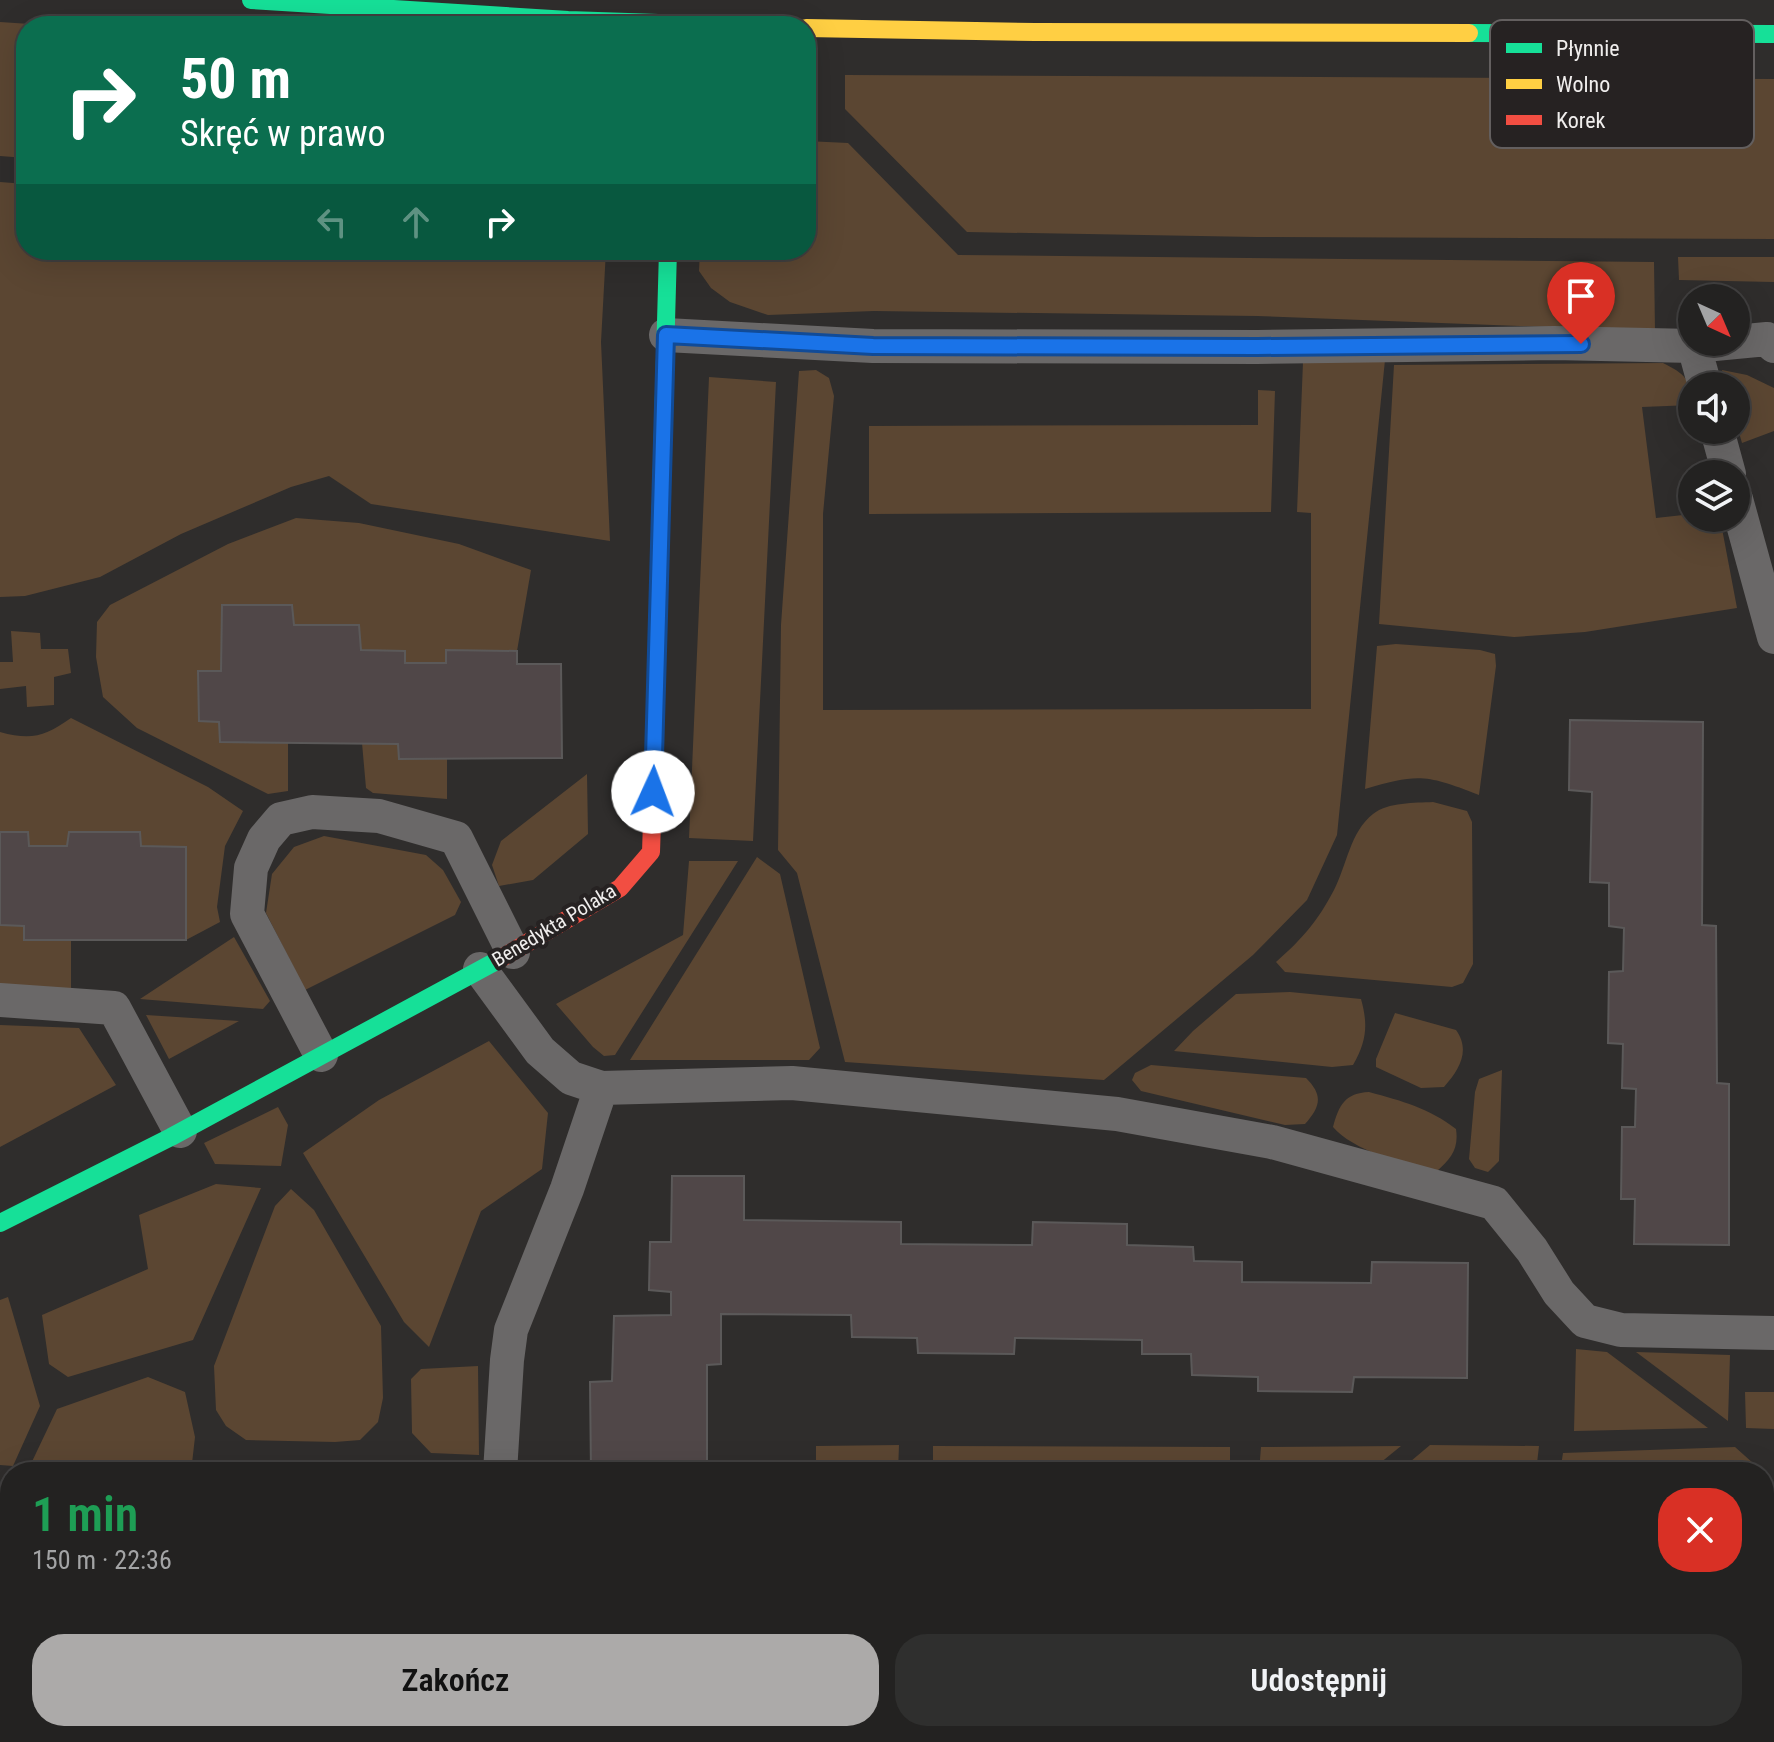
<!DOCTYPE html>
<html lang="pl">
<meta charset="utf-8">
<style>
:root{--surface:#232221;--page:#2f2f2e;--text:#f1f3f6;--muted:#a3a4a5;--line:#403f3f;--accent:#acaaa9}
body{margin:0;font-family:"Roboto Condensed",sans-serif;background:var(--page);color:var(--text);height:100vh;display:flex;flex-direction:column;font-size:30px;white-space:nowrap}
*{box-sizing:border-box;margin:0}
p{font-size:26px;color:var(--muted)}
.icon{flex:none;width:44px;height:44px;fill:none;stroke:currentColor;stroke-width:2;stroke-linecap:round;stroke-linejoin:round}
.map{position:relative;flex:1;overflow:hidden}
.drawer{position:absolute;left:0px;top:1462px;width:1774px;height:280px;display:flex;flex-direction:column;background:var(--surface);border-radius:32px 32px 0 0;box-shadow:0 8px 32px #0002,0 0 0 2px var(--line)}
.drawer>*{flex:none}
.top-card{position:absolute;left:16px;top:16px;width:800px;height:244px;border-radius:32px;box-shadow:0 8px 32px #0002,0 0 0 2px var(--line);background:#0b6e4f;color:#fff;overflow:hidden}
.needle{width:52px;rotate:136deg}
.fabs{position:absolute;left:1678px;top:284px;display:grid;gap:16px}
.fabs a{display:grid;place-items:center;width:72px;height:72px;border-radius:50%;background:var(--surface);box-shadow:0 8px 32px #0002,0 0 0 2px var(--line);font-size:40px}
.pin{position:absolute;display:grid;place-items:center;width:68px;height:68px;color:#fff;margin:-82px -34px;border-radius:50% 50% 50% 0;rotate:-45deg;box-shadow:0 0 8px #0007}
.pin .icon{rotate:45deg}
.me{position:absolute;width:88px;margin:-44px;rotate:2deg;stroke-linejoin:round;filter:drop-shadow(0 0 6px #0008)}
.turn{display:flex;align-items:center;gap:28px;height:168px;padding:0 32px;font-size:36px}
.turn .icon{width:104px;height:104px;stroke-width:2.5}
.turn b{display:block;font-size:56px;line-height:68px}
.lanes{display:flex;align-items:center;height:76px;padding:0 32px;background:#0003;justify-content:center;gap:40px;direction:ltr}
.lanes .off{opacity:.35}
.round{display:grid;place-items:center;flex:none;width:84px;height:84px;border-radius:32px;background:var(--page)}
.head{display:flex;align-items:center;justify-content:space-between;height:136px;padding:0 32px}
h1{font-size:48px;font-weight:600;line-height:60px;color:#1e9e55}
.primary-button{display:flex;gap:16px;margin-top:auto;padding:16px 32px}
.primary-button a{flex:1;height:92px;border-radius:32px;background:var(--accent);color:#111;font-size:32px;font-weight:600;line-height:92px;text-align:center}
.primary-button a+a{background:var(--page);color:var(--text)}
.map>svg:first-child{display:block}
</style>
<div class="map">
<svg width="1774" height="1742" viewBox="0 0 1774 1742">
<rect width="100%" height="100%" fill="#2f2d2c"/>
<path fill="#5b4632" d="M0,22L60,26H26V158L0,156Z
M845,75L1774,79V239L1256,237L967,232L845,109Z
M806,141L848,143L958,255L1654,262L1655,331L1257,316L874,311L768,315L730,302L711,288L699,271L700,250H806Z
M0,182L26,184V250H606L601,342L610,541L371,504L329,476L291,487L181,534L100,577L25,596L0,597Z
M1678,257H1774V282L1679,280Z
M1385,360L1337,835L1307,900L1253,955L1104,1080L845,1062L797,873L778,850L781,625L799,371L816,370L829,378L834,396L823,514V710L1311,709V513L1297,512L1303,362Z
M1663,363C1685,374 1691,379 1692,405L1642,407L1656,518L1692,514V518H1720L1737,608L1585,632L1514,637L1379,624L1394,365Z
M1722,370L1747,375L1774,388V431L1742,443L1736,422V386H1726Z
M709,377L776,382L753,841L689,838Z
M1258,390L1275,391L1271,512L869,514V426L1258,425Z
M296,518L359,523L459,544L531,570L517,651L446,650V663H405L404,651L361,650L359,625H294L222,605L221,671H198L199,721L219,722L221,742L288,743V791L268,794L137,728L103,697L96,657L97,622L110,605L228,544Z
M11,631L40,633L41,649H68L71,673L54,677V705L27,707L26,686L0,689V662H13Z
M1396,644L1480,650L1495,654L1496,666L1479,795C1427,775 1419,773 1365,789L1377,646Z
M71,718L208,787L243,811L225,846L217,907L220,922L186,940V847L141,846L140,832H69L67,846H29L28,832H0V732C32,741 45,736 71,718Z
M362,743L398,744L399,758H447V799L373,793L366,788Z
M587,774L588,834L533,880L499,886L492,865L501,841Z
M1433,802L1467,811L1472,822L1473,964L1463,983L1452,987L1285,972L1276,962C1303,938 1317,922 1334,890C1347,865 1350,832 1373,814C1388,802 1415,803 1433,802Z
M324,836L426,855L443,870L461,902L455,915L305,990L266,913L272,874L294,847Z
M757,857L780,874L820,1048L809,1060H630Z
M689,861H738L615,1055L604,1056L593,1047L556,1004L683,935Z
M0,925L24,926L25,940H71V989L0,986Z
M234,937L270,1001L263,1009L140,999Z
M1290,992L1361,999C1368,1024 1367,1041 1353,1065L1332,1067L1174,1051L1193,1031L1236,994Z
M1395,1013L1456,1030C1471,1051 1459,1070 1444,1087L1421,1088L1376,1067V1059Z
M146,1015L239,1021L169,1059Z
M0,1025L79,1028L116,1085L0,1147Z
M489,1041L548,1113L542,1169L481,1211L429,1347L404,1322L303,1153L379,1100Z
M1151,1065L1306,1078C1323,1095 1321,1106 1305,1124L1285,1125L1141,1091L1132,1080L1135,1073Z
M1502,1070L1499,1161L1488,1172L1475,1168L1469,1159L1475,1092L1479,1079Z
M1369,1092C1402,1101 1429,1108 1456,1129C1459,1149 1451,1159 1436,1172C1407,1167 1351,1149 1333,1127C1339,1105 1345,1093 1369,1092Z
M278,1107L288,1125L281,1166L215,1164L204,1143Z
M216,1184L261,1188L193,1340L68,1377L49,1364L42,1315L148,1269L139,1215Z
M291,1189L314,1210L381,1326L383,1398L378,1422L360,1440L335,1442L246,1440L226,1426L216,1410L214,1366L275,1206Z
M8,1297L40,1406L13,1466L0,1465V1300Z
M1576,1349L1607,1352L1708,1428L1574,1431Z
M1636,1352L1730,1355L1728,1421Z
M478,1366L479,1455L431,1453L412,1433L411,1379L421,1369Z
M148,1377L185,1392L195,1437L191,1472L28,1470L57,1409Z
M1745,1392H1774V1429L1746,1428Z
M899,1445L898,1472H816V1446Z
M1430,1445L1539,1446L1536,1472H1398Z
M933,1446L1230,1447V1472H933Z
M1401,1446L1369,1472H1259L1261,1447Z
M1735,1447L1763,1472H1560L1563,1453Z
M251,1464L403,1465L432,1472H237Z
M0,1509L10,1512V1583L1,1586Z
M10,1630V1732H185L186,1742H0V1632Z
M809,1732H874L866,1742H809Z"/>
<path fill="#504748" stroke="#5b5959" stroke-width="2" d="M222,605H292L294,625H359L361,650L405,651V663H446V650L517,651V664H561L562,758L399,759L398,744L220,742L219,722L199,721L198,671H221Z
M1570,720L1703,722L1702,925L1716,926L1717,1083L1729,1084V1245L1634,1244L1635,1199H1621L1622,1127H1635L1636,1089L1622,1088L1623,1044L1608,1043L1609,972L1623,971L1624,928L1609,926V883L1590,882L1592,792L1569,790Z
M0,832H28L29,846H67L69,832H140L141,846L186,847V940H24V926L0,925Z
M672,1176H744V1220L901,1222V1244L1032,1245L1033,1222L1127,1224V1245L1193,1247L1194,1261L1242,1262V1282L1371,1283L1372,1262L1468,1263L1467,1378L1354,1377L1352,1392L1258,1391V1377L1192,1375L1191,1354H1142V1340L1015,1338L1014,1354L918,1353L917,1338L852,1337L851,1315L721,1314V1364L707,1365V1472H591L590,1382L612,1381L614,1316L671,1315V1292L649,1290L650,1242H671Z
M1764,1688H1774V1742H1419L1336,1739V1742H1286V1732H1764Z
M625,1732H740V1742H625Z
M1066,1732H1206V1742H1066Z"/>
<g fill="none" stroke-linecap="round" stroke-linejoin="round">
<path stroke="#6a6868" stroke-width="34" d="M666,335L873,346L1257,347L1554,343L1694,346L1767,339L1774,346
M1694,346L1705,386
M1717,430L1729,474
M1736,499L1774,637
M480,969L540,1051L571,1078L601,1088L792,1083L1117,1114L1272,1142L1494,1203L1532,1250L1559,1293L1585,1321L1621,1330L1774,1333
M0,1000L114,1008L180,1131
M321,1055L247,914L251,868L264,839L281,819L312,812L379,816L456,838L513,952
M500,1472L507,1360L511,1330L567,1189L601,1088
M301,1742L319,1732"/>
<path stroke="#6a6868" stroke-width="44" d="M1764,1574H1774
M514,1732L519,1742
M915,1742V1732"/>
<path stroke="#16e098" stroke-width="18" d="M251,0L568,20L748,26
M1469,33L1774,34
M653,791L668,250
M0,1223L171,1137L500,959"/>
<path stroke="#ffcf43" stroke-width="18" d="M806,28L1035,32L1469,33"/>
<path stroke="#f24e42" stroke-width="18" d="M500,959L620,888L651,852L653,791"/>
</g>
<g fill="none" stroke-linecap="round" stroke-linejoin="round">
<g stroke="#114b97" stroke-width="20">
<path id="route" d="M653,792L666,335L873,346L1257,347L1581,344"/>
</g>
<use href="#route" stroke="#1a73e8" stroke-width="14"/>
</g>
<g text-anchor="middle" stroke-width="8" stroke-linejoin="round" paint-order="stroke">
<g font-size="20" fill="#f0eeed" stroke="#262222">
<text transform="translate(554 925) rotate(-31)" y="7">Benedykta Polaka</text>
</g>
</g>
<rect x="1490" y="20" width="264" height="128" rx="12" fill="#262222" stroke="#635f5f" stroke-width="2"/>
<rect x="1506" y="43" width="36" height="10" fill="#16e098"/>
<rect x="1506" y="79" width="36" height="10" fill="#ffcf43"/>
<rect x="1506" y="115" width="36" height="10" fill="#f24e42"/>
<g font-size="22" fill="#f0eeed">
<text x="1556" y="56">Płynnie</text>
<text x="1556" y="92">Wolno</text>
<text x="1556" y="128">Korek</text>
</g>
</svg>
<div class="fabs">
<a><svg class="needle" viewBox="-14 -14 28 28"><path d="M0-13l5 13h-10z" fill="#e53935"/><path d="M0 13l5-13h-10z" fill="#a3a4a5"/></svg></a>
<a><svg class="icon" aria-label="sound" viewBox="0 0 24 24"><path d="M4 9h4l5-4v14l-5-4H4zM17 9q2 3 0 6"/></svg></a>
<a><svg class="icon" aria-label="layers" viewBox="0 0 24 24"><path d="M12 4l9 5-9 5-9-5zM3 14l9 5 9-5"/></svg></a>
</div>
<div class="pin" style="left:1581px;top:344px;background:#d93025"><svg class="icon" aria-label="arrive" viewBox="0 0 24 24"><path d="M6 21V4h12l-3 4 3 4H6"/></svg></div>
<svg class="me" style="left:653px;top:792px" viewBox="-20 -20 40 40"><circle r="19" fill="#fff"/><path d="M0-13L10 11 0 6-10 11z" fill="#1a73e8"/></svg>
<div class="top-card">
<div class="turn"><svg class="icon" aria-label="right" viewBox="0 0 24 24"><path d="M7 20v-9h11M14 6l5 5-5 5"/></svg><div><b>50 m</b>Skręć w prawo</div></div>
<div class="lanes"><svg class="icon off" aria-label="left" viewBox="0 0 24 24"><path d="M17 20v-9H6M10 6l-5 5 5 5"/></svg><svg class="icon off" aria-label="ahead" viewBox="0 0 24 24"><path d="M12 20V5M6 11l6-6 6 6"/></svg><svg class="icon" aria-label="right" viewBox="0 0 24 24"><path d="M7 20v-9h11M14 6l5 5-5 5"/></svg></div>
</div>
<section class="drawer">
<div class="head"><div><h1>1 min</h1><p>150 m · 22:36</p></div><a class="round" style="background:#d93025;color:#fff"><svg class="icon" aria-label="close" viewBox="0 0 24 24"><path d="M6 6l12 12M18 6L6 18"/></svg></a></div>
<div class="primary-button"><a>Zakończ</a><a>Udostępnij</a></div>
</section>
</div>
